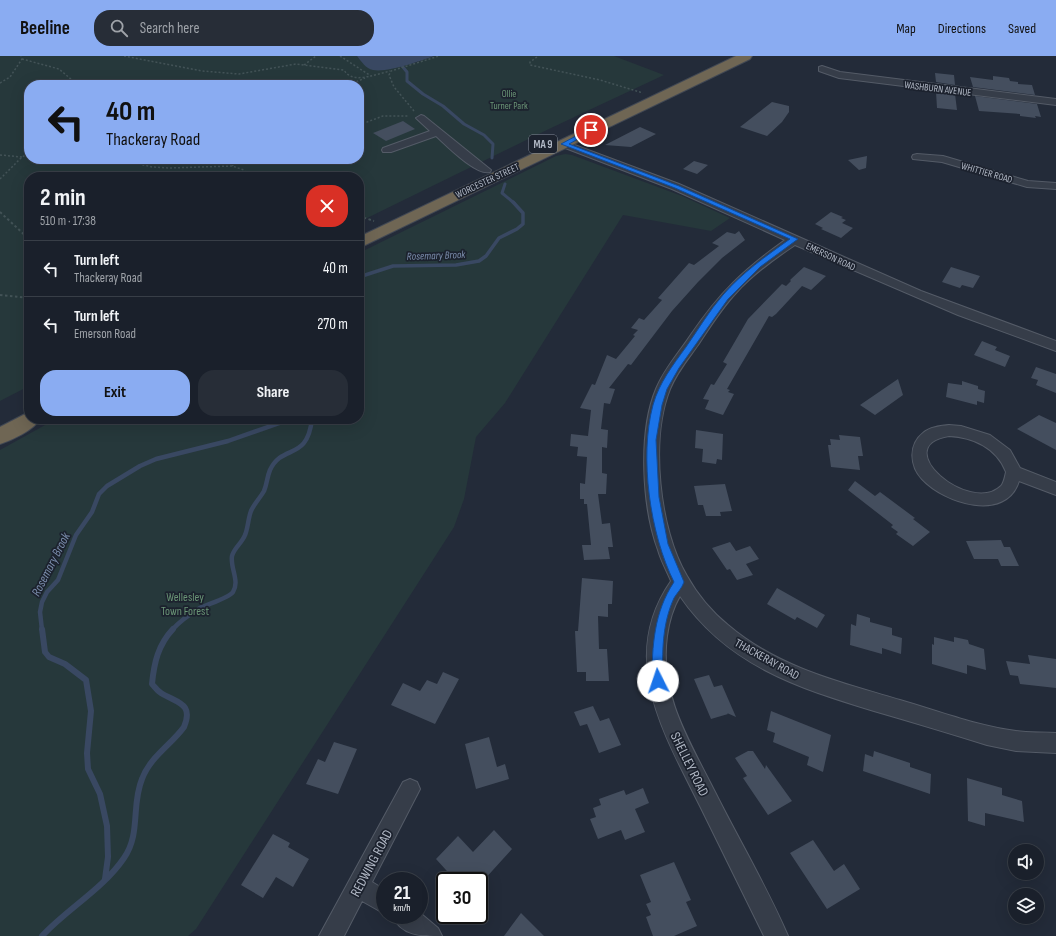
<!DOCTYPE html>
<meta charset="utf-8">
<style>
:root{--surface:#1a202b;--page:#272d37;--text:#f1f3f6;--muted:#9fa3a9;--line:#383e47;--accent:#8aacf2}
body{margin:0;font-family:"Sofia Sans Condensed",sans-serif;background:var(--page);color:var(--text);height:100vh;display:flex;flex-direction:column;font-size:15px;white-space:nowrap}
*{box-sizing:border-box;margin:0}
p{font-size:13px;color:var(--muted)}
.icon{flex:none;width:22px;height:22px;fill:none;stroke:currentColor;stroke-width:2;stroke-linecap:round;stroke-linejoin:round}
.map{position:relative;flex:1;overflow:hidden}
.panel{position:absolute;left:24px;top:116px;width:340px;height:252px;display:flex;flex-direction:column;background:var(--surface);border-radius:16px;box-shadow:0 4px 16px #0002,0 0 0 1px var(--line)}
.panel>*{flex:none}
.guide{position:absolute;left:24px;top:24px;width:340px;height:84px;border-radius:16px;box-shadow:0 4px 16px #0002,0 0 0 1px var(--line);background:#8aacf2;color:#111;overflow:hidden}
.buttons{position:absolute;left:1008px;top:788px;display:grid;gap:8px}
.buttons a{display:grid;place-items:center;width:36px;height:36px;border-radius:50%;background:var(--surface);box-shadow:0 4px 16px #0002,0 0 0 1px var(--line);font-size:20px}
.speed{position:absolute;left:376px;top:816px;display:flex;gap:8px;font-size:20px;font-weight:700;text-align:center}
.speed>*{display:grid;place-content:center;width:52px;height:52px;border-radius:50%;background:var(--surface);box-shadow:0 4px 16px #0002,0 0 0 1px var(--line);line-height:1}
.speed small{font-size:10px;font-weight:400}
.speed .limit{border:2px solid #111;border-radius:6px;background:#fff;color:#111}
.pin{position:absolute;display:grid;place-items:center;width:34px;height:34px;color:#fff;margin:-17px;border:2px solid #fff;border-radius:50%;box-shadow:0 1px 4px #0007}
.me{position:absolute;width:44px;margin:-22px;rotate:356deg;stroke-linejoin:round;filter:drop-shadow(0 0 3px #0008)}
.turn{display:flex;align-items:center;gap:14px;height:84px;padding:0 16px;font-size:18px}
.turn .icon{width:52px;height:52px;stroke-width:2.5}
.turn b{display:block;font-size:28px;line-height:34px}
.round{display:grid;place-items:center;flex:none;width:42px;height:42px;border-radius:16px;background:var(--page)}
.headline{display:flex;align-items:center;justify-content:space-between;height:68px;padding:0 16px}
h1{font-size:24px;font-weight:700;line-height:30px}
.primary-button{display:flex;gap:8px;margin-top:auto;padding:8px 16px}
.primary-button a{flex:1;height:46px;border-radius:16px;background:var(--accent);color:#111;font-size:16px;font-weight:700;line-height:46px;text-align:center}
.primary-button a+a{background:var(--page);color:var(--text)}
ul{padding:0;list-style:none}
li{display:flex;align-items:center;gap:12px;height:56px;padding:0 16px;border-top:1px solid var(--line)}
li div{flex:1}
li b{display:block;font-size:15px}
li em{font-style:normal}
header{display:flex;align-items:center;gap:24px;box-sizing:border-box;height:56px;padding:0 20px;background:var(--accent);color:#111}
header strong{font-size:19px}
nav{display:flex;gap:22px;margin-inline-start:auto;font-size:14px}
.search{width:280px;height:36px;background:var(--page);display:flex;align-items:center;gap:10px;box-sizing:border-box;padding:0 14px;border-radius:16px;color:var(--muted);font-size:15px}
.map>svg:first-child{display:block}
</style>
<header>
<strong>Beeline</strong>
<div class="search"><svg class="icon" aria-label="search" viewBox="0 0 24 24"><circle cx="10" cy="10" r="6"/><path d="M15 15l6 6"/></svg>Search here</div>
<nav><a>Map</a><a>Directions</a><a>Saved</a></nav>
</header>
<div class="map">
<svg width="1056" height="880" viewBox="0 0 1056 880">
<rect width="100%" height="100%" fill="#232b39"/>
<path fill="#26383b" fill-rule="evenodd" d="M0,0H357L361,5L414,7L434,0H614L664,19C562,66 460,116 359,166V121H29V330L0,345ZM29,29H359V103H29Z
M565,98L572,99L682,140L730,162L711,175L623,159L505,347L476,381L464,443L454,471L196,873L188,880H0V394L56,363H359V197L556,100Z"/>
<path fill="#394862" d="M357,0H434C420,5 387,17 373,14C366,13 361,5 357,0Z"/>
<g fill="none" stroke-linecap="round" stroke-linejoin="round">
<path stroke="#394862" stroke-width="3" d="M402,10L407,16V25L423,38L443,50L464,68L484,79L493,88L492,102
M505,128L502,137L514,147"/>
<path stroke="#394862" stroke-width="3.5" d="M359,221L393,210L456,209L479,205L486,200L499,182L517,173L523,168V157L513,146"/>
<path stroke="#394862" stroke-width="4.5" d="M42,574L40,556L42,546L47,536L58,524L76,479L92,456L99,438L107,430L140,410L156,403L228,385L291,363
M172,574C180,565 190,558 200,552C208,548 229,542 233,536C240,525 230,512 232,500C234,492 242,487 245,479C248,472 248,463 251,455C254,448 260,442 264,435C267,428 267,421 270,414C283,387 307,406 312,363"/>
<path stroke="#394862" stroke-width="6" d="M42,573L45,596L49,601L65,608L86,624L91,655L87,697L88,713L100,738L107,770L108,801L105,823
M42,880C67,853 103,833 124,802C141,778 131,749 142,723C150,701 171,689 184,671C194,647 177,647 161,637C157,635 155,631 152,628C154,607 158,589 173,573"/>
</g>
<path fill="#444e5e" d="M935,17L954,19L955,29L936,26Z
M993,20L1009,22L1010,25L1018,26V28L1032,29L1035,39L973,31L970,21L993,24Z
M936,36L955,38L957,54L937,52Z
M975,40L1037,48L1041,61L1035,60L1036,62L1020,60V58L979,55Z
M772,46L789,50V56L782,66L767,80L740,71Z
M403,65L415,73L386,85L373,77Z
M640,71L656,78L631,91L605,89Z
M867,100L866,112L859,114L848,104Z
M694,105L708,109L697,118L683,113Z
M831,156L843,161L841,162L846,164L842,167L853,172L841,182L821,173L823,172L815,168Z
M739,175L745,184L722,202L698,226L672,255L631,309L628,308L609,332L615,333L610,348L604,347L601,373L608,374L607,392L602,391V417L607,418L606,438H598L602,468L610,467L613,491H608L610,503L584,504L582,489H591L587,448H584V443H580V427L585,428L587,401L577,400L578,391L570,390L571,378L588,380L591,354L580,352L592,328L595,329L607,299L616,303L635,280L633,279L638,274L631,272L639,262L644,264L662,244L658,242L689,207L694,209L719,190L712,187L727,176L735,178Z
M804,211L826,220L811,234L802,230L776,258L772,261L769,260L727,333L730,334L728,336L734,338L723,359L705,353L709,344L703,343L711,328L714,329L727,308L723,306L748,263L782,228L786,230L791,225L790,224Z
M951,211L980,220L973,232L962,229L960,232L942,226Z
M982,285L997,291L995,294L1010,300L1005,311L974,299Z
M1036,311L1056,318V337L1036,329L1038,324L1031,322Z
M898,323L903,339L875,359L860,349Z
M962,325L978,330V333L985,335L984,347L977,345V349L946,341L948,327L962,329Z
M1039,359L1056,367V394L1017,373Z
M696,374L723,378L722,404L717,403L716,408L702,406L703,393L695,392Z
M839,379L860,381L863,400H858L860,414L831,411L828,389H831L830,383L840,384Z
M855,425L875,440L880,436L915,462L913,463L930,476L913,490L896,478L898,476L891,471L893,469L848,434Z
M725,428L732,455L720,456L721,460H706L703,449H698L694,430Z
M1001,484L1004,491H1010L1019,510H1001L998,503H974L966,485Z
M730,486L736,495L750,490L759,503L746,508L753,519L737,524L730,513L727,514L712,492Z
M582,522L613,525L612,548H608V561L598,560L599,593H607L609,625H586V616H577L575,575H578Z
M777,532L825,559L817,572L797,561L795,564L767,548Z
M857,558L870,562V566L892,572V579L902,582L901,598L882,592V598L850,589L851,568L856,570Z
M934,581L954,586V581L968,584L969,588L984,593L986,614L967,609V618L932,608V588L934,589Z
M1028,599L1056,603V632L1020,628L1018,620L1010,619L1006,605L1030,608Z
M443,616L459,623L435,668L391,649L403,627L420,635L427,624L437,628Z
M709,619L714,631L722,629L736,661L727,657L728,658L711,663L694,623Z
M593,650L600,665L609,662L621,689L599,697L587,668L580,670L574,656Z
M771,655L831,679L823,716L807,709L809,701L773,686L775,677L767,674Z
M489,681L497,711L505,708L509,723L476,733L465,688Z
M334,686L357,693L338,738L306,728L318,703L325,706Z
M748,695H753L765,713L766,709L792,745L768,759L743,722L747,720L735,702Z
M874,695L910,707V711L931,718L930,738L863,715L865,698L873,701Z
M967,722L1002,732V739L1022,745L1024,766L985,757V770L968,765Z
M643,732L649,747L635,753L645,776L625,784L621,774L598,783L590,763L596,761L593,752L601,749L599,743L624,734L626,739Z
M494,774L512,793L483,825H456L436,803L458,780L473,796Z
M273,778L290,787L288,791L309,803L293,831L276,821L263,842L241,829Z
M813,784L834,815L844,808L860,833L827,853L790,797Z
M674,806L691,844L686,846L697,870L674,880H653L646,861L651,859L646,848L651,846L640,819Z
M521,857L544,880H504Z"/>
<g fill="none" stroke-linecap="round" stroke-linejoin="round">
<g stroke="#545b67" stroke-width="2">
<path id="minor" d="M822,10L840,16L1056,43V49L839,22L819,15V11Z
M421,59L424,60L491,114L490,116C476,120 446,89 436,80L391,96H383L382,94L383,92L430,75L416,62Z
M564,85L679,128L921,235L1056,285V295L958,259L795,189C774,203 753,218 736,237C721,253 710,271 698,289C688,303 677,316 670,333C650,383 659,473 687,520C697,538 712,556 728,569C777,611 839,626 900,644C938,655 977,670 1016,675C1029,677 1043,676 1056,677V697L1016,695L987,689C949,677 912,666 874,655C798,632 727,609 680,540C673,552 669,566 667,580C659,639 690,686 715,736C739,784 767,831 788,880H764C743,837 722,795 701,752C665,679 617,603 671,525C667,515 661,505 658,494C642,451 638,376 656,333C664,313 678,298 690,280C720,236 742,215 785,184L672,133L560,90L559,88L560,86Z
M917,98L943,100L1028,125L1056,127V133L1027,131L942,106L913,103L912,101L913,99Z
M949,369L961,370L990,379L1010,394L1020,412L1056,426V439L1019,425C1006,467 944,447 922,423C910,410 908,389 923,377C930,371 940,370 949,369ZM949,380C973,381 997,392 1006,416C1005,420 1004,427 1001,430C970,460 887,390 949,380Z
M410,723L417,726L420,733L372,826L385,834V858L362,845L344,880H319L403,726Z
M419,856L438,872L442,880C421,880 401,880 392,859H419Z"/>
</g>
<g stroke="#414854" stroke-width="2">
<path id="highway" d="M736,0H752L750,3L359,192V181Z
M29,356V363H40C34,374 12,384 0,388V371Z"/>
</g>
<path stroke="#435357" stroke-width="1.5" stroke-dasharray="2 2" stroke-linecap="butt" d="M124,0L202,15L239,18L296,8L344,14C350,24 361,22 371,20
M340,0L371,20L390,15
M537,1L530,6V9L600,24L643,37
M22,3L59,13L72,24L85,29
M304,9L316,0
M0,27L10,21L22,3L21,0
M349,29L365,22
M414,55L394,31L389,19L391,15L439,0
M359,69L383,60H409
M0,99L22,101
M133,103L135,107L152,111L170,112L232,110L244,114L249,121
M232,110L239,103
M0,123L22,101L29,97"/>
<path stroke="#435357" stroke-width="2" stroke-dasharray="2.5 2.5" stroke-linecap="butt" d="M0,156L29,183
M359,160L374,165
M0,239L29,242"/>
<use href="#minor" fill="#363d49" fill-rule="evenodd"/>
<use href="#highway" fill="#6f6654" fill-rule="evenodd"/>
</g>
<path fill="#1a73e8" stroke="#114b97" d="M589,73L594,74L569,88L679,130L798,183L760,211L728,243L679,312L667,333L662,349L656,384L659,441L668,488L684,526C682,532 677,537 674,542C662,568 662,597 663,625L662,628L658,630L654,628L652,625C652,590 654,556 674,526C650,478 639,401 653,349C659,327 673,309 686,291C698,274 709,255 723,239C742,217 766,200 790,183L675,132L561,88Z"/>
<g text-anchor="middle" stroke-width="3.5" stroke-linejoin="round" paint-order="stroke">
<g font-size="10" fill="#b1b8c5" stroke="#1c222e">
<text transform="translate(938 32) rotate(7)" y="4">WASHBURN AVENUE</text>
<text transform="translate(987 116) rotate(16)" y="4">WHITTIER ROAD</text>
<text transform="translate(487 124) rotate(-25)" y="4">WORCESTER STREET</text>
<text transform="translate(831 200) rotate(25)" y="4">EMERSON ROAD</text>
</g>
<g font-size="10" fill="#6a9576" stroke="#1c222e">
<text x="509" y="41">Ollie<tspan x="509" dy="12">Turner Park</tspan></text>
</g>
<rect fill="#1c222e" stroke="#848b98" stroke-width="1" x="529" y="79" width="28" height="18" rx="3"/>
<g font-size="11" font-weight="bold" fill="#b1b8c5">
<text x="543" y="92">MA 9</text>
</g>
<g font-size="11" font-style="italic" fill="#7b8dac" stroke="#1c222e">
<text transform="translate(436 199) rotate(-2)" y="4">Rosemary Brook</text>
</g>
<g font-size="12" fill="#6a9576" stroke="#1c222e">
<text x="185" y="545">Wellesley<tspan x="185" dy="14">Town Forest</tspan></text>
</g>
<g font-size="12" fill="#b1b8c5" stroke="#1c222e">
<text transform="translate(767 603) rotate(29)" y="4">THACKERAY ROAD</text>
</g>
<g font-size="13" font-style="italic" fill="#7b8dac" stroke="#1c222e">
<text transform="translate(50 508) rotate(-63)" y="5">Rosemary Brook</text>
</g>
<g font-size="14" fill="#b1b8c5" stroke="#1c222e">
<text transform="translate(690 708) rotate(64)" y="5">SHELLEY ROAD</text>
<text transform="translate(371 807) rotate(-62)" y="5">REDWING ROAD</text>
</g>
</g>
</svg>
<div class="buttons">
<a><svg class="icon" aria-label="sound" viewBox="0 0 24 24"><path d="M4 9h4l5-4v14l-5-4H4zM17 9q2 3 0 6"/></svg></a>
<a><svg class="icon" aria-label="layers" viewBox="0 0 24 24"><path d="M12 4l9 5-9 5-9-5zM3 14l9 5 9-5"/></svg></a>
</div>
<div class="speed"><div>21<small>km/h</small></div><div class="limit">30</div></div>
<div class="pin" style="left:591px;top:74px;background:#d93025"><svg class="icon" aria-label="arrive" viewBox="0 0 24 24"><path d="M6 21V4h12l-3 4 3 4H6"/></svg></div>
<svg class="me" style="left:658px;top:625px" viewBox="-20 -20 40 40"><circle r="19" fill="#fff"/><path d="M0-13L10 11 0 6-10 11z" fill="#1a73e8"/></svg>
<div class="guide">
<div class="turn"><svg class="icon" aria-label="left" viewBox="0 0 24 24"><path d="M17 20v-9H6M10 6l-5 5 5 5"/></svg><div><b>40 m</b>Thackeray Road</div></div>
</div>
<section class="panel">
<div class="headline"><div><h1>2 min</h1><p>510 m · 17:38</p></div><a class="round" style="background:#d93025;color:#fff"><svg class="icon" aria-label="close" viewBox="0 0 24 24"><path d="M6 6l12 12M18 6L6 18"/></svg></a></div>
<ul>
<li><svg class="icon" aria-label="left" viewBox="0 0 24 24"><path d="M17 20v-9H6M10 6l-5 5 5 5"/></svg><div><b>Turn left</b><p>Thackeray Road</p></div><em>40 m</em></li>
<li><svg class="icon" aria-label="left" viewBox="0 0 24 24"><path d="M17 20v-9H6M10 6l-5 5 5 5"/></svg><div><b>Turn left</b><p>Emerson Road</p></div><em>270 m</em></li>
</ul>
<div class="primary-button"><a>Exit</a><a>Share</a></div>
</section>
</div>
